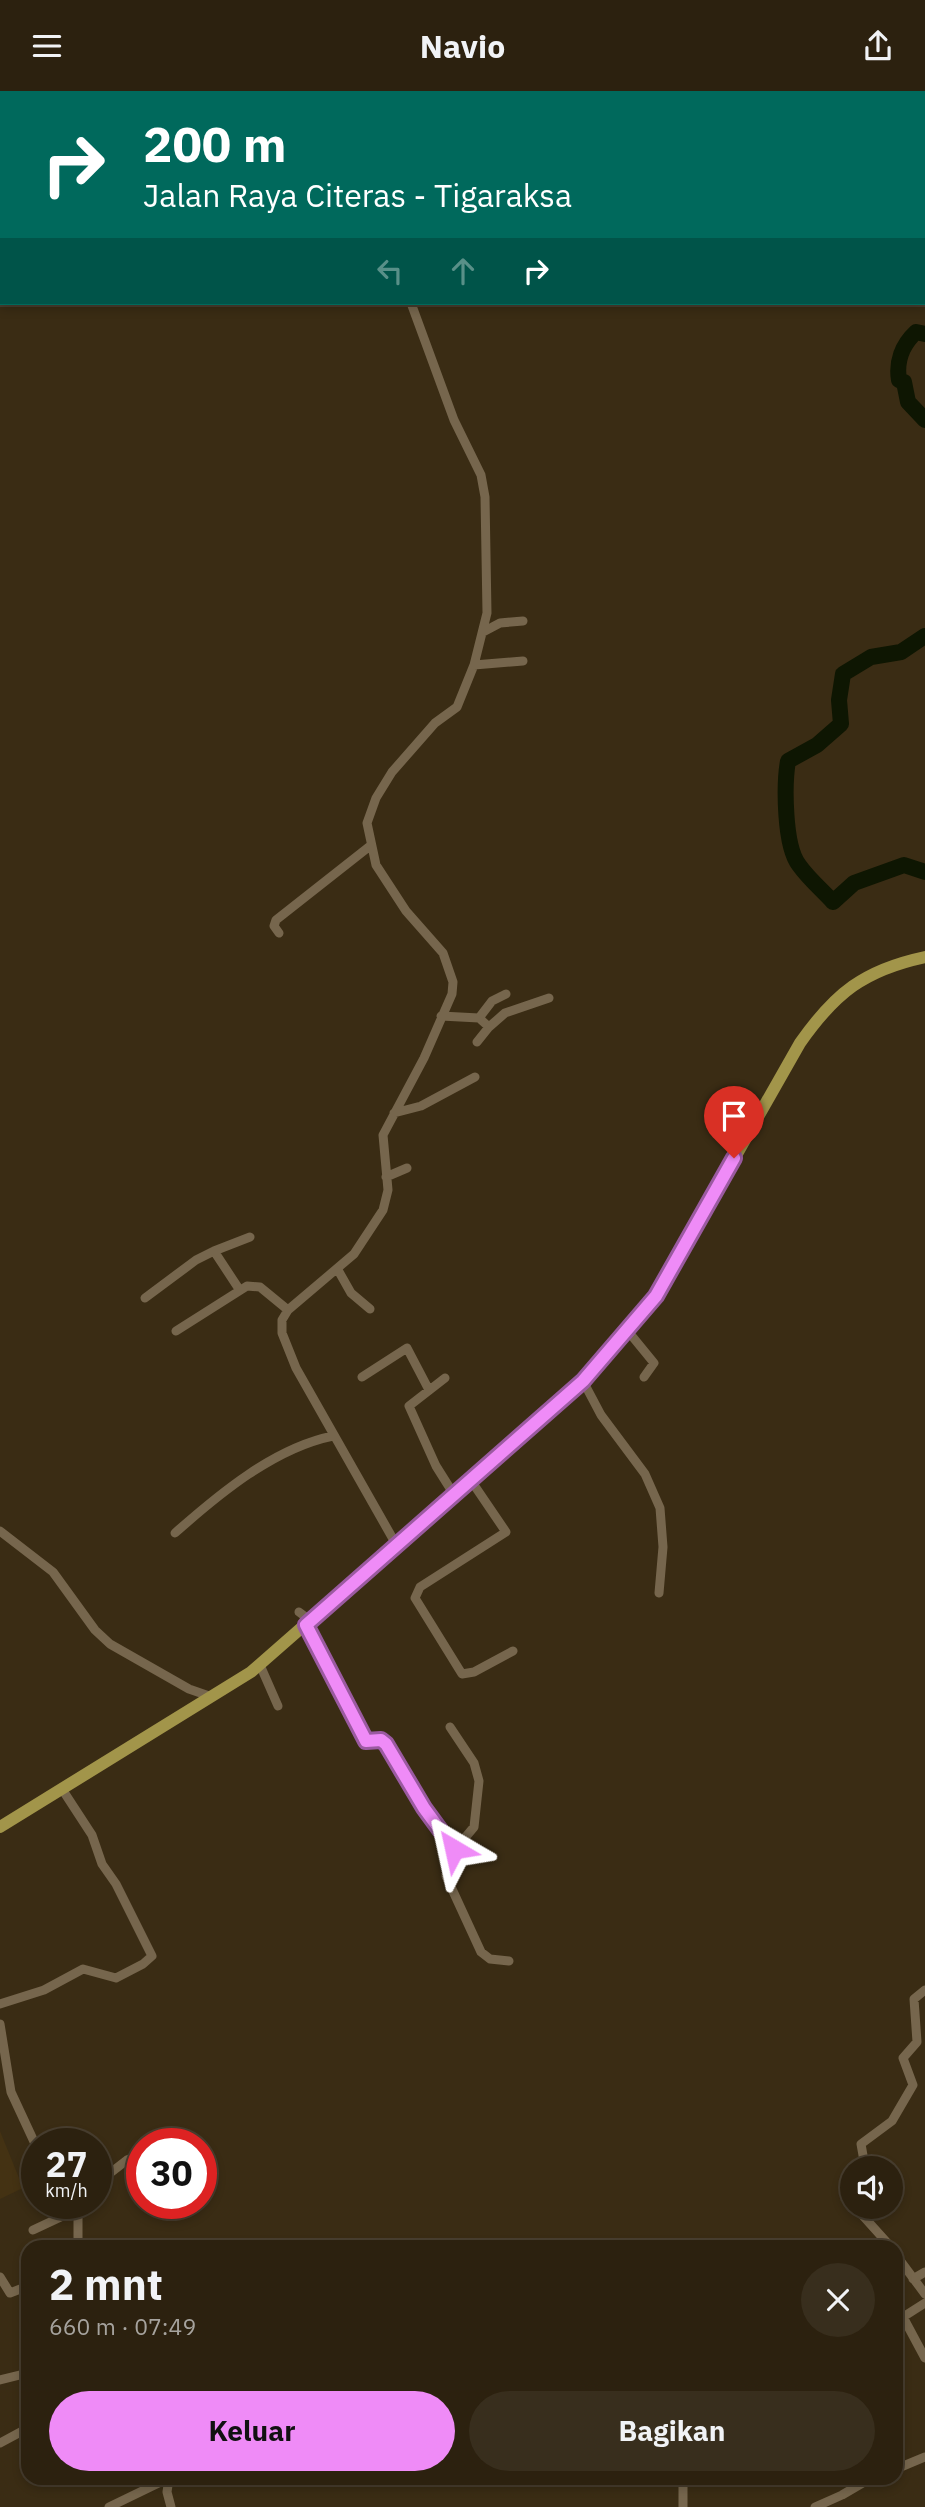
<!DOCTYPE html>
<html lang="id">
<meta charset="utf-8">
<style>
:root{--surface:#2c210f;--page:#382e1d;--text:#f1f3f6;--muted:#a6a39e;--line:#483e2f;--accent:#ef8bf7}
body{margin:0;font-family:"IBM Plex Sans",sans-serif;background:var(--page);color:var(--text);height:100vh;display:flex;flex-direction:column;font-size:26px;white-space:nowrap}
*{box-sizing:border-box;margin:0}
p{font-size:23px;color:var(--muted)}
.icon{flex:none;width:38px;height:38px;fill:none;stroke:currentColor;stroke-width:2;stroke-linecap:round;stroke-linejoin:round}
.map{position:relative;flex:1;overflow:hidden}
.panel{position:absolute;left:21px;top:2149px;width:882px;height:245px;display:flex;flex-direction:column;background:var(--surface);border-radius:21px;box-shadow:0 4px 10px #0003,0 0 0 2px var(--line)}
.panel>*{flex:none}
.guide{position:absolute;left:0px;top:0px;width:926px;height:214px;box-shadow:0 4px 10px #0003,0 0 0 2px var(--line);background:#00695c;color:#fff;overflow:hidden}
.buttons{position:absolute;left:840px;top:2065px;display:grid;gap:14px}
.buttons a{display:grid;place-items:center;width:63px;height:63px;border-radius:50%;background:var(--surface);box-shadow:0 4px 10px #0003,0 0 0 2px var(--line);font-size:35px}
.speed{position:absolute;left:21px;top:2037px;display:flex;gap:14px;font-size:35px;font-weight:700;text-align:center}
.speed>*{display:grid;place-content:center;width:91px;height:91px;border-radius:50%;background:var(--surface);box-shadow:0 4px 10px #0003,0 0 0 2px var(--line);line-height:1}
.speed small{font-size:18px;font-weight:400}
.speed .limit{border:10px solid #d22;background:#fff;color:#111}
.pin{position:absolute;display:grid;place-items:center;width:60px;height:60px;color:#fff;margin:-72px -30px;border-radius:50% 50% 50% 0;rotate:-45deg;box-shadow:0 0 7px #0007}
.pin .icon{rotate:45deg}
.me{position:absolute;width:77px;margin:-38px;rotate:324deg;stroke-linejoin:round;filter:drop-shadow(0 0 5px #0008)}
.turn{display:flex;align-items:center;gap:24px;height:147px;padding:0 28px;font-size:32px}
.turn .icon{width:91px;height:91px;stroke-width:2.5}
.turn b{display:block;font-size:49px;line-height:60px}
.lanes{display:flex;align-items:center;height:66px;padding:0 28px;background:#0003;justify-content:center;gap:35px;direction:ltr}
.lanes .off{opacity:.35}
.round{display:grid;place-items:center;flex:none;width:74px;height:74px;border-radius:37px;background:var(--page)}
.head{display:flex;align-items:center;justify-content:space-between;height:119px;padding:0 28px}
h1{font-size:42px;font-weight:700;line-height:52px}
.action{display:flex;gap:14px;margin-top:auto;padding:14px 28px}
.action a{flex:1;height:80px;border-radius:42px;background:var(--accent);color:#111;font-size:28px;font-weight:700;line-height:80px;text-align:center}
.action a+a{background:var(--page);color:var(--text)}
header{display:flex;justify-content:space-between;align-items:center;height:91px;padding:0 28px;background:var(--surface);font-size:32px;font-weight:700}
.map>svg:first-child{display:block}
</style>
<header><svg class="icon" aria-label="menu" viewBox="0 0 24 24"><path d="M4 6h16M4 12h16M4 18h16"/></svg>Navio<svg class="icon" aria-label="share" viewBox="0 0 24 24"><path d="M12 15V3M7 8l5-5 5 5M5 13v7h14v-7"/></svg></header>
<div class="map">
<svg width="925" height="2416" viewBox="0 0 925 2416">
<rect width="100%" height="100%" fill="#3a2c14"/>
<path fill="#443213" d="M0,2040L23,2097L0,2108Z"/>
<g fill="none" stroke-linecap="round" stroke-linejoin="round">
<path stroke="#0e1602" stroke-width="16" d="M819,0L821,2
M924,25H925
M925,243L916,241C902,254 896,271 899,289L904,291L908,311L925,329
M925,545L901,561L871,566L843,583L839,609L841,633L817,654L788,670C784,693 784,755 799,774C808,787 822,799 833,811L854,792L904,774L925,781"/>
<path stroke="#76664d" stroke-width="9" d="M0,27L2,28
M0,88H2
M483,541L500,532L523,530
M474,574L523,570
M279,842L274,835L276,829L370,755
M441,925L479,927L492,910L506,903
M479,927L489,936L505,922L549,907
M477,951L489,936
M394,1022L421,1015L475,986
M386,1086L407,1077
M214,1160L250,1146
M338,1179L351,1202L370,1218
M145,1207L196,1169L214,1160L239,1198
M627,1239L654,1272L644,1286
M176,1240L247,1195L260,1196L288,1219
M362,1286L407,1257L429,1299
M445,1287L409,1315L436,1375L453,1402
M583,1290L601,1324L645,1383L660,1417L663,1456L659,1502
M470,1388L506,1441L420,1496L415,1507L462,1583L474,1581L513,1560
M0,1440L53,1481L95,1539L110,1553L189,1598L212,1606
M175,1442C219,1403 274,1357 333,1345
M397,1455L296,1277L282,1242V1229L288,1219L354,1163L383,1119L388,1099L383,1044L424,967L452,903L453,891L443,862L406,820L376,774L367,732L376,707L392,681L435,632L457,616L474,574L487,522L485,406L481,384L454,329L411,212
M299,1521L311,1530
M306,1534L366,1650L381,1649L386,1653L424,1717L454,1757
M260,1574L278,1615
M450,1636L474,1672L479,1690L474,1736L448,1767L446,1785L481,1861L490,1868L509,1870
M0,1913L44,1899L83,1878L116,1887L143,1873L152,1865L116,1793L102,1773L92,1744L62,1698
M0,1933L11,2001L37,2057
M860,2077L864,2070L861,2053L892,2030L913,1994L903,1967L917,1951L914,1908L925,1899
M96,2093L127,2069L142,2063
M852,2095V2106
M855,2116L891,2156
M33,2139L80,2117
M78,2156V2114
M896,2164L925,2203
M0,2186L10,2202L28,2195
M913,2188L925,2181
M925,2212L903,2226L925,2267
M0,2289L28,2282
M0,2352L28,2337
M896,2378L925,2366
M169,2387L167,2401L171,2416
M109,2416L169,2387
M683,2416V2387
M815,2416L842,2404L871,2387"/>
<path stroke="#a2954a" stroke-width="12" d="M0,1736L251,1581L583,1290L656,1205L800,952C835,902 864,879 925,866"/>
</g>
<g fill="none" stroke-linecap="round" stroke-linejoin="round">
<g stroke="#9b5aa1" stroke-width="18">
<path id="route" d="M454,1758L424,1717L386,1653L381,1649L366,1650L306,1534L583,1290L656,1205L734,1067"/>
</g>
<use href="#route" stroke="#ef8bf7" stroke-width="12"/>
</g>
</svg>
<div class="buttons">
<a><svg class="icon" aria-label="sound" viewBox="0 0 24 24"><path d="M4 9h4l5-4v14l-5-4H4zM17 9q2 3 0 6"/></svg></a>
</div>
<div class="speed"><div>27<small>km/h</small></div><div class="limit">30</div></div>
<div class="pin" style="left:734px;top:1067px;background:#d93025"><svg class="icon" aria-label="arrive" viewBox="0 0 24 24"><path d="M6 21V4h12l-3 4 3 4H6"/></svg></div>
<svg class="me" style="left:454px;top:1758px" viewBox="-20 -20 40 40"><path d="M0-17L14 15 0 8-14 15z" fill="#ef8bf7" stroke="#fff" stroke-width="4"/></svg>
<div class="guide">
<div class="turn"><svg class="icon" aria-label="right" viewBox="0 0 24 24"><path d="M7 20v-9h11M14 6l5 5-5 5"/></svg><div><b>200 m</b>Jalan Raya Citeras - Tigaraksa</div></div>
<div class="lanes"><svg class="icon off" aria-label="left" viewBox="0 0 24 24"><path d="M17 20v-9H6M10 6l-5 5 5 5"/></svg><svg class="icon off" aria-label="ahead" viewBox="0 0 24 24"><path d="M12 20V5M6 11l6-6 6 6"/></svg><svg class="icon" aria-label="right" viewBox="0 0 24 24"><path d="M7 20v-9h11M14 6l5 5-5 5"/></svg></div>
</div>
<section class="panel">
<div class="head"><div><h1>2 mnt</h1><p>660 m · 07:49</p></div><a class="round"><svg class="icon" aria-label="close" viewBox="0 0 24 24"><path d="M6 6l12 12M18 6L6 18"/></svg></a></div>
<div class="action"><a>Keluar</a><a>Bagikan</a></div>
</section>
</div>
